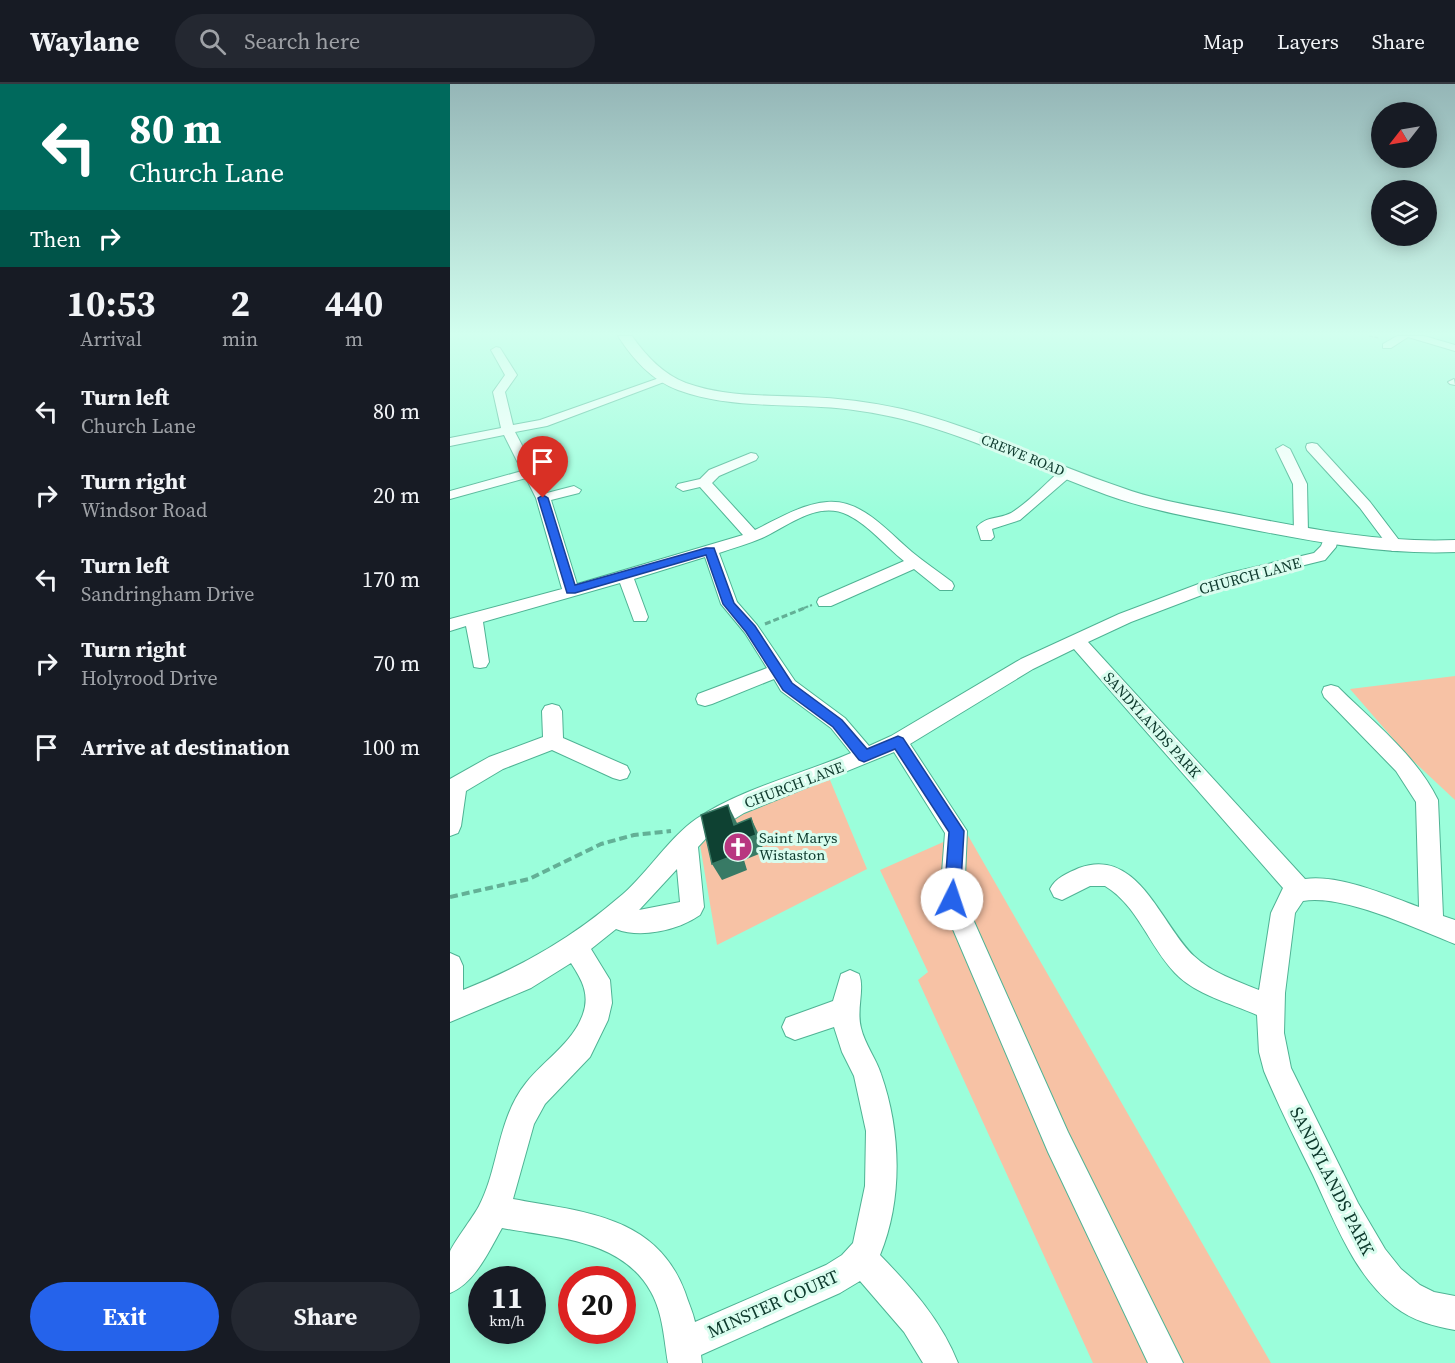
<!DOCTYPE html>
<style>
:root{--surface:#171b24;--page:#242831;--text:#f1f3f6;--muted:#9ea1a6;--line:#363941;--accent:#2563eb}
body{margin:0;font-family:"Source Serif 4",serif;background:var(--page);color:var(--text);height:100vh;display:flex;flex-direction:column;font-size:22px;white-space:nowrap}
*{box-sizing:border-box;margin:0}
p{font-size:20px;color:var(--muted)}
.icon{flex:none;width:33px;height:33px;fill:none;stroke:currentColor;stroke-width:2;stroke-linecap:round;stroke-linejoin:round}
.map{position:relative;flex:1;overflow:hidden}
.details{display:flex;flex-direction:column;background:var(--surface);width:450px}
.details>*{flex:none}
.banner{background:#00695c;color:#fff;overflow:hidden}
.needle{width:39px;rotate:239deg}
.tools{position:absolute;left:921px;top:18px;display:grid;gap:12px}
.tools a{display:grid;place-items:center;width:66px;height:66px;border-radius:50%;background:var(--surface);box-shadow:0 3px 15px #0003;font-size:30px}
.speed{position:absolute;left:18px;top:1182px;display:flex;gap:12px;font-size:30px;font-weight:700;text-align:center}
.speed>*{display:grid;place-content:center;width:78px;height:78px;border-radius:50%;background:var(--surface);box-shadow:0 3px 15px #0003;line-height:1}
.speed small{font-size:15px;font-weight:400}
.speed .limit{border:9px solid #d22;background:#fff;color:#111}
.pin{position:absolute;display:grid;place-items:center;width:51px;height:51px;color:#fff;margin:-62px -26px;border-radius:50% 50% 50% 0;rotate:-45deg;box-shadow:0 0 6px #0007}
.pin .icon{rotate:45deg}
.me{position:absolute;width:66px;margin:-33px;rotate:4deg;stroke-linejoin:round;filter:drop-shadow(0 0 4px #0008)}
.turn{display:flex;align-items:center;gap:21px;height:126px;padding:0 30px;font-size:27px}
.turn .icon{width:78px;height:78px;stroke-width:2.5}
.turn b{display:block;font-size:42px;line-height:51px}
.then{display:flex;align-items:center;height:57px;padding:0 30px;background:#0003;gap:12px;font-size:22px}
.eta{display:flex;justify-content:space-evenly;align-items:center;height:102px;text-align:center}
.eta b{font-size:36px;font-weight:700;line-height:42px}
.cta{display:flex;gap:12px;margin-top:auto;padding:12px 30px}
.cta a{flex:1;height:69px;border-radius:36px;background:var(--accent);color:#fff;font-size:24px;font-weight:700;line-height:69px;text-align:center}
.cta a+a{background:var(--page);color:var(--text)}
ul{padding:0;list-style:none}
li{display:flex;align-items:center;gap:18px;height:84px;padding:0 30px}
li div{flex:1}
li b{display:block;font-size:22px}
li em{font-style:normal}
header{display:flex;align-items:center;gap:36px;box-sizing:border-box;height:84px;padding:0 30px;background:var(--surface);border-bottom:2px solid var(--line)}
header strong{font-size:28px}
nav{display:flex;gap:33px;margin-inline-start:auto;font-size:21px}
.search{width:420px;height:54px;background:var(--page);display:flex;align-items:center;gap:15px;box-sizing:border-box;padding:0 21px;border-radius:33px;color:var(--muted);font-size:22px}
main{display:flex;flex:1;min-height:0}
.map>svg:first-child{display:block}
</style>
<header>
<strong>Waylane</strong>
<div class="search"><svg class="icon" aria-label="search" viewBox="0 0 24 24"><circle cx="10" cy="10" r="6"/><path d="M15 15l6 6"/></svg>Search here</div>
<nav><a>Map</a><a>Layers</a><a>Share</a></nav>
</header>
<main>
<section class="details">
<div class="banner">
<div class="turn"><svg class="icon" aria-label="left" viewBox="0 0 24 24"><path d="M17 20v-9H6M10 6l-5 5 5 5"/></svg><div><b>80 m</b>Church Lane</div></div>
<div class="then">Then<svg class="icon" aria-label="right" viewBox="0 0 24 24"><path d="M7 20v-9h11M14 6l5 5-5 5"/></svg></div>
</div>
<div class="eta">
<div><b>10:53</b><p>Arrival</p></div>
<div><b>2</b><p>min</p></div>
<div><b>440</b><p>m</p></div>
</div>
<ul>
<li><svg class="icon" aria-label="left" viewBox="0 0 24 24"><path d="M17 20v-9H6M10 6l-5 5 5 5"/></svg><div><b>Turn left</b><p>Church Lane</p></div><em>80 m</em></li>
<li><svg class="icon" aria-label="right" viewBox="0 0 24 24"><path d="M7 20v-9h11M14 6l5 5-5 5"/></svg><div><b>Turn right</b><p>Windsor Road</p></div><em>20 m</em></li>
<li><svg class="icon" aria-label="left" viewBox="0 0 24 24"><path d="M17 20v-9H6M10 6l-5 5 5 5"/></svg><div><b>Turn left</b><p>Sandringham Drive</p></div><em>170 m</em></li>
<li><svg class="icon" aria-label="right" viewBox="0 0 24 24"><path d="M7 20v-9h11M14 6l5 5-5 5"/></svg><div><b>Turn right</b><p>Holyrood Drive</p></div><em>70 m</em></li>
<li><svg class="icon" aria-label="arrive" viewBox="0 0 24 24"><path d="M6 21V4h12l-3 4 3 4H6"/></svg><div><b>Arrive at destination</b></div><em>100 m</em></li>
</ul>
<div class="cta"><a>Exit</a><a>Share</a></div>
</section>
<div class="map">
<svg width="1005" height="1279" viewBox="0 0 1005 1279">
<rect width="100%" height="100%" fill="#9bfedb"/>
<path fill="#f7c2a5" d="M1005,592V716L959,673L900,605Z
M380,696L417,785L267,861L250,761L289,727Z
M516,748L821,1279H643L468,896L478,888L430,786Z"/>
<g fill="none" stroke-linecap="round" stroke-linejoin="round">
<g stroke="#4fb394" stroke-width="2">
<path id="minor" d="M947,252H974L1005,261V267L958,253L941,264H933V260Z
M46,263L50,264L67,291L55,308L63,341L90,336L212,293L216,292L222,295L97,342L65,348L97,409L124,402L131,406L129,409L101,416L127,500L293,451L250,403L233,407L226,403L228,400L250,395L259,386L301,369L306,370L308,373L306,376L269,392L262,399L305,446C328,435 351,420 377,418C412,415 437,447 462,468C474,478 489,488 502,498L504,502L502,506H490L464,485L381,522H369L367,518L369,514L454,477C435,462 420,442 398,431C368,416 338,442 312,454C298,460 283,464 269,469L287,518L307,541L345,597L395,634L419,662L441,652L571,575L669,530L775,490L864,469L871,462L875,452H885L888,455L886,463L875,476L786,498L681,538L638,558L855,795C888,790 937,811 969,823L966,718L946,687L874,613L872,608L874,603L881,601L888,603C922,637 966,671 988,716L993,832L1005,836V860C966,845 894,810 853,817L845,829L835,909L834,949L841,984L908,1119L935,1165L951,1185L970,1201L984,1208L1005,1212V1246C984,1242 963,1237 945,1223C904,1191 885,1138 863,1091C846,1057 829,1023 814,987L809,968L807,931C780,919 746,911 725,889C699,862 688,822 655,802H640L612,816L604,813L600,805C605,794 618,789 629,784C688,762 711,841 744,872C762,889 787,897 809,906L821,829L833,804L624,565L583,585L460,660L517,747L514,815L618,1048L733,1279H698L598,1068L490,815L495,749L444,668L294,729L260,750L248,763L254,823L250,831C229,846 191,855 166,845L141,865L160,896L162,919L158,936L140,973L95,1020L84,1040L63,1115C133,1128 206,1131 235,1208C238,1218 243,1228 245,1238L376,1181L392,1171L403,1159L415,1102L416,1047L404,992L392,968L384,943L345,956L336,952L332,943L336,934L383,917L391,890L400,886L409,890C415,905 406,925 411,944C415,961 426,974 431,990C451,1047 453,1115 430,1171C462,1204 491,1236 508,1279H473L454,1248L410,1197L390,1209L251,1271L252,1279H218C214,1256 213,1229 201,1208C172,1155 105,1154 52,1144C39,1167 25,1199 0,1209C0,1197 0,1180 0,1168C1,1162 24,1132 29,1122C49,1084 47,1035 76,999C94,976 123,959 133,930C140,910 132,896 121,879L81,904L0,938V869L9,873L13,882V906C75,881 122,854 173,810C197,789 221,752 246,735C292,704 350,691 401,669L381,644L331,607L324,595L262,620L255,622L248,620L246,615L248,610L317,584L295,549L271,520L255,473L184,495L198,533L196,537H184L170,499L33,538L39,578L36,583L30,584L24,583L16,542L0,547V535L112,505L86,414L76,394L0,415V407L72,387L54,351L0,362V354L51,344L43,308L55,291L41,266ZM227,785L230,818L189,826L190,825Z
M1004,295L1005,301L1000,300L998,298Z
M862,359L867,360L920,418L955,464L952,467H942L910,424L857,366L856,363L857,360Z
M833,361L840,365L857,400L858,449L851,453L844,449L843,400L826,365Z
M617,384L624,388L622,391L570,436L542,445L544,453L541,456H531L527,443C536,432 550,435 561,429C579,418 596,399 612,385Z
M102,620L109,622L112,627L113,654L177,682L180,688L177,694L170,696L163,694L102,666L53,685L16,707L11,742L8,749L0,752V695L39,673L93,653L92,627L95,622Z"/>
</g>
<g stroke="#4fb394" stroke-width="2">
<path id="major" d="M168,252H182C196,272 213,290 236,299C275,313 316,311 357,313C389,314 420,318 452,325C527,343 596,378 670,403C708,417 749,423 789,431C861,445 931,459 1005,456V468C931,471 861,457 789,443C745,434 699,426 657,411C588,386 523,353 452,335C426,329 398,324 371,323C323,320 274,323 228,306C201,296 183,275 168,252Z"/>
</g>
<path stroke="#63b096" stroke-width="1.5" stroke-dasharray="4 1.5" stroke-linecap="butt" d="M919,252L929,254"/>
<path stroke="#63b096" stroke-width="2" stroke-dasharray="4.5 2" stroke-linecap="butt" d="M354,524L362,521"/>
<path stroke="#63b096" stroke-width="3" stroke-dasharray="6 3" stroke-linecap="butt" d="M315,540L357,523"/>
<path stroke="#63b096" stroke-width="4" stroke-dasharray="8 4" stroke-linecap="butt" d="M0,813L79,795L151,760L184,751L221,747"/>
<use href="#minor" fill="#fff" fill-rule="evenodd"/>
<use href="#major" fill="#fff" fill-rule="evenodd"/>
</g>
<path fill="#387a65" d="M278,721L287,739L292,757L301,734L309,751L314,768L294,776L297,786L272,796L262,780L285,759L284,741Z"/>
<path fill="#0e4132" stroke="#387a65" stroke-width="1.5" d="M278,721L284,741L301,734L306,751L285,759L288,770L262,780L251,731Z"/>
<linearGradient id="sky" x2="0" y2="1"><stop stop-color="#95b6b7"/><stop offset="0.58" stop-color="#d2ffef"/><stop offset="1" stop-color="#d2ffef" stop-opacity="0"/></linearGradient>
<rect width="1005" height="431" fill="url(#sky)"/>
<path fill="#2563eb" stroke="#184099" stroke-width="1.5" d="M93,411L98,414L125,501L256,464H264L284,519L305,542L342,599L392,636L417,665L448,652L453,654L514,747L510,815L508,820L502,823L496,820L494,815L499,748L445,665L414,678L409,676L383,643L333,606L296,548L273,520L256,471L125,509H117L88,414Z"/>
<defs>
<g id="church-disc" transform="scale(1.5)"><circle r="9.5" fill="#b83780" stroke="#d9fdef"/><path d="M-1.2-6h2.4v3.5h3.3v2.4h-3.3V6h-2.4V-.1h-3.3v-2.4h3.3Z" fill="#fff"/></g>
</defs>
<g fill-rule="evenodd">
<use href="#church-disc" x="288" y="763"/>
</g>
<g text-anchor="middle" stroke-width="6" stroke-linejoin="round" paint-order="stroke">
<g font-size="14" fill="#0d392c" stroke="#d9fdef">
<text transform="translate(573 371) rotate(22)" y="5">CREWE ROAD</text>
</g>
<g font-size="15" fill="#0d392c" stroke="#d9fdef">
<text transform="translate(800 492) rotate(-15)" y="5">CHURCH LANE</text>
<text transform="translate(702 641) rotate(48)" y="5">SANDYLANDS PARK</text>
<text transform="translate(344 701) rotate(-21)" y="5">CHURCH LANE</text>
</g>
<g font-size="15" fill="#0d392c" stroke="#d9fdef" text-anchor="start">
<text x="309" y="759">Saint Marys<tspan x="309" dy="17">Wistaston</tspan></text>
</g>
<g font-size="18" fill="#0d392c" stroke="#d9fdef">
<text transform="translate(882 1097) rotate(63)" y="6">SANDYLANDS PARK</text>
<text transform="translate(323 1220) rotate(-24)" y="6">MINSTER COURT</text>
</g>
</g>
</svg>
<div class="tools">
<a><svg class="needle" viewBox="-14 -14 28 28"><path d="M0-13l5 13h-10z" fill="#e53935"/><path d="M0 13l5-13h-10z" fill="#9ea1a6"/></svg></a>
<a><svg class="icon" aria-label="layers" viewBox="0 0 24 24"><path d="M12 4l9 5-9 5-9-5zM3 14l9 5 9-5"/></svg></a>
</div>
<div class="speed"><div>11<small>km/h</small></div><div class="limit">20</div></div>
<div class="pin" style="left:93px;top:414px;background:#d93025"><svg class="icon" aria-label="arrive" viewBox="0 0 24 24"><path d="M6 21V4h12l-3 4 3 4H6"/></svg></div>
<svg class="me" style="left:502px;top:815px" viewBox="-20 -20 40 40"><circle r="19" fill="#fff"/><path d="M0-13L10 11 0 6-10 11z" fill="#2563eb"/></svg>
</div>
</main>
